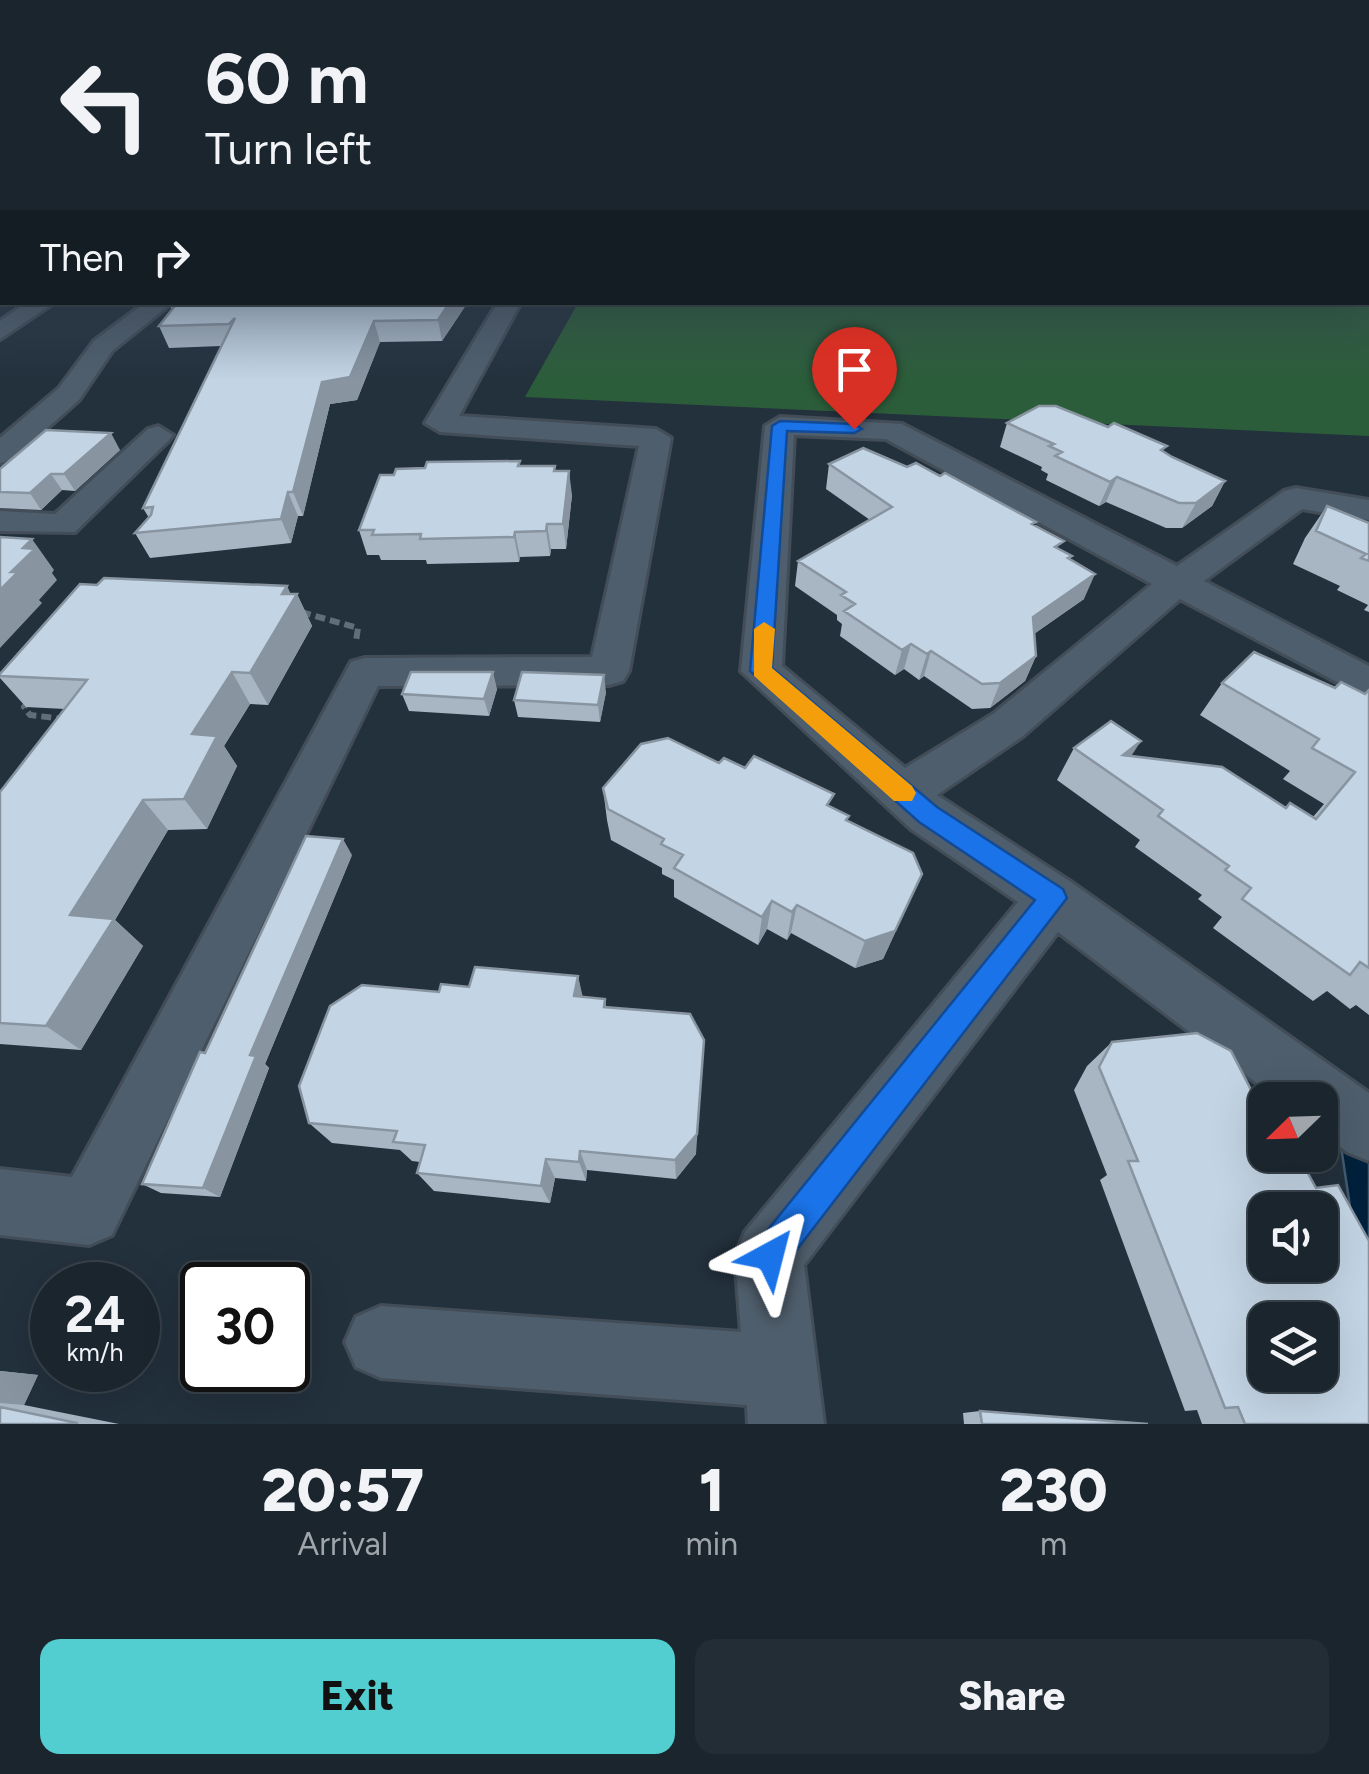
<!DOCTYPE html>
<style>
:root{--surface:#1a252e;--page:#232d36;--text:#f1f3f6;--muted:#9fa5aa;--line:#38424a;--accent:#52cdd0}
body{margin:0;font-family:Figtree,sans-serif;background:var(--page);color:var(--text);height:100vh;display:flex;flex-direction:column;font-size:38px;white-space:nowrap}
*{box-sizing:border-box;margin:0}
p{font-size:32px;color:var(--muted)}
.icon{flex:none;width:55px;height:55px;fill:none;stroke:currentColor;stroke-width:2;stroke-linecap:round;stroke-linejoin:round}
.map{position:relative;height:1424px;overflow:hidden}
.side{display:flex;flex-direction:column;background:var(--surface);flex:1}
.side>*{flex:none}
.top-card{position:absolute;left:0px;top:0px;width:1370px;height:305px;box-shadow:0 10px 40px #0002,0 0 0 2px var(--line);background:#1a252e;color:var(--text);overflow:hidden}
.needle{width:65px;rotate:247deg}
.fabs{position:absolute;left:1248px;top:1082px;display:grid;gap:20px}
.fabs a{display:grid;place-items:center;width:90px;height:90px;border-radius:20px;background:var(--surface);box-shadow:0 10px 40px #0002,0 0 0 2px var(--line);font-size:50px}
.speed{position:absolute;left:30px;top:1262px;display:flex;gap:20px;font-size:50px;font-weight:700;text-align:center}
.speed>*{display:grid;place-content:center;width:130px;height:130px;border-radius:50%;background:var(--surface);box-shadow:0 10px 40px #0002,0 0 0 2px var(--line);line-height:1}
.speed small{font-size:25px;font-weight:400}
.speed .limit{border:5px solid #111;border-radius:15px;background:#fff;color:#111}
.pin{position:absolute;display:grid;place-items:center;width:85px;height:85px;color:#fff;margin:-102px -42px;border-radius:50% 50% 50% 0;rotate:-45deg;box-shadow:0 0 10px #0007}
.pin .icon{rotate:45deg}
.me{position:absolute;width:110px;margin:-55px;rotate:38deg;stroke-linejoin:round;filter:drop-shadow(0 0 8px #0008)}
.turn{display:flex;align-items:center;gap:35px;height:210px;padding:0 40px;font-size:45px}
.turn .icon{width:130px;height:130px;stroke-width:2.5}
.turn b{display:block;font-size:70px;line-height:85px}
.then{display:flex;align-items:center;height:95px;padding:0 40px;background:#0003;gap:20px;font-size:38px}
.eta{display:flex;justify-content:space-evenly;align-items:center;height:170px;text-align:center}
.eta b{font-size:60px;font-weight:800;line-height:70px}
.primary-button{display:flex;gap:20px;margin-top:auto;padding:20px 40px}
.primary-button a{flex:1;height:115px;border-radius:20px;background:var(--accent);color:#111;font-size:40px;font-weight:800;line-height:115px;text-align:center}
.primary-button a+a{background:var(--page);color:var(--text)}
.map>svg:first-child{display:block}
</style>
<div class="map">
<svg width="1369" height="1424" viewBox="0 0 1369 1424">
<rect width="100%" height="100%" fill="#23313d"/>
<path fill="#2c5d3a" d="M1369,260V436L525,397L578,303L1368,302Z"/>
<path fill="#00203b" stroke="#425b70" stroke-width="2.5" d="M1339,1133L1369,1134V1334Z"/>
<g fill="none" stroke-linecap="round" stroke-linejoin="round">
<g stroke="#424d58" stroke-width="6">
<path id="minor" d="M0,224H2V236H0Z
M1368,252H1369V264H1368Z
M28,302H55L0,339V321Z
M146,302H173L112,351L79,400L11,460L0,463V438L59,388L94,341Z
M498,302H521L459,416L656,429L671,438L629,671L623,681L609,685L378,686L112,1235L89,1245L0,1235V1169L72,1177L351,662L365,658L592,657L639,446L440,432L425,423Z
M780,417L902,424L1177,566L1284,491L1296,488L1369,500V520L1302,509L1204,581L1369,666V699L1180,599L1023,736L937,795L1071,882L1369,1093V1161L1347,1152L1320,1131V1100H1279L1058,932L804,1265L824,1424H748L747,1405L381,1378L356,1367L345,1342L356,1317L381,1306L741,1332L735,1256L745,1232L1018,902L911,829L741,671L765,426ZM794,435L886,439L1152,584L993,714L905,768L782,666Z
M158,426L173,435L168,441L75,532L0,531V511L55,514L148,429Z"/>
</g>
<g stroke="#424d58" stroke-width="6">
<path id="major" d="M1368,192H1369V207H1368Z"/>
</g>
<g stroke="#424d58" stroke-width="5">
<path id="highway" d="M1368,184H1369V198H1368Z"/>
</g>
<path stroke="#616e78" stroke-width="6" stroke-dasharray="10 5" stroke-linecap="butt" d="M301,612L358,628L356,641
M29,700L24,707L30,715L63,719"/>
<use href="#minor" fill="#4f5e6c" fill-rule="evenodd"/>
<use href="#major" fill="#837349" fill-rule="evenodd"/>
<use href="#highway" fill="#a68131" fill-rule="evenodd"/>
</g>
<path fill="#a8b6c4" d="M121,302H140L134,307L123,306Z
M169,302H468L442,341L380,342L357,400L330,404L303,516H298L291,543L150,558L135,533L149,518L143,508L221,346L169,348L159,326L174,308H171Z
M1007,423L1164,452L1172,457L1225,481L1212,506L1182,528H1166L1106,502L1099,506L1046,480L1048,474L1041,470L1042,467L1000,447Z
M120,450L75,491L62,490L41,510L0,508V469Z
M829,464L1035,526L1060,550L1072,556L1070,560L1084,599L1034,634L1036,656L1025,681L990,708L972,709L924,676L919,680L904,669L895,675L840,636L842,624L837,620V615L795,586L798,561L870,520L826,489Z
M555,466V471L572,495L566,549H551L550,556L520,557L519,562L427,564L426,560H381L379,555H367L359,530L394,475L425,468Z
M1327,506L1369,523V612L1364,610L1368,605L1337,590L1340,586L1293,564L1305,538Z
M287,586L290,594H297L312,626L268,705L250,704L224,746L237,766L207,829L168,830L115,920L143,946L81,1050L0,1044V792L65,709L26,707L0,678V674Z
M1222,683L1335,688L1365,694L1369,690V1015L1356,1005L1350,1009L1327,991L1313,1001L1213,928L1222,917L1198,899L1202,895L1135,847L1140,840L1057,780L1074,748L1131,756L1313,817L1324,804L1283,779L1290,771L1200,715Z
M497,689L489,716L409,711L402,694Z
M606,692L600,722L518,717L514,700Z
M719,763L831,807L849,816L847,821L922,874L883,959L855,968L791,933L787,940L767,929L758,945L674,897V880L662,874V868L611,840L607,820L603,788Z
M352,855L265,1064L269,1068L220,1197L161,1193L142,1184L205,1053Z
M578,976L582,997L605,999L606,1007L696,1154L676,1179L587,1170L586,1181L555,1178L550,1203L434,1191L417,1173L420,1162L412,1161L400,1150L332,1143L309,1123L439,992L469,987Z
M1112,1042L1369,1424H1202L1197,1410L1185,1411L1100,1180L1107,1175L1074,1090L1087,1066Z
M0,1371L38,1375L24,1405L119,1424H0Z
M980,1411L1148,1424H964L963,1413Z"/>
<path fill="#8894a0" d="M2,266L3,302L0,305V268Z
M450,302H468L442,341L438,320Z
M374,321L380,342L357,400L330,404L303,516L293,492L322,382Z
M111,433L120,450L75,491L64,474Z
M569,471L572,495L566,549L563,524Z
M51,474L62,490L41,510L30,493Z
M1117,477L1106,502L1099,506L1110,482Z
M1225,481L1212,506L1182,528L1196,503Z
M288,492L298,516L291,543L281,519Z
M547,524L551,549L550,556L546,531Z
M515,532L520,557L519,562L514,537Z
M32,539L54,570L52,573L57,580L39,600L42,603L0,648V590L11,572L23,548Z
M1095,574L1084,599L1022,642L1033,617Z
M287,586L294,601L297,594L312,626L268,705L250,673L282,594Z
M911,644L904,669L895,675L902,650Z
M931,651L924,676L919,680L927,654Z
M1036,656L1025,681L990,708L1000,683Z
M232,672L250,704L224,746L237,766L207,829L184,799L192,734Z
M493,672L497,689L489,716L484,699Z
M604,675L606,692L600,722L598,705Z
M1141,741L1121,772L1123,755Z
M143,800L168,830L115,920L143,946L81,1050L46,1026L70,915Z
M343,839L352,855L265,1064L269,1068L220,1197L203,1188L250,1055Z
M922,874L883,959L855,968L865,941Z
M772,901L767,929L758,945L762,917Z
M797,905L791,933L787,940L792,912Z
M578,976L584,1002L574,996Z
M704,1040L696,1154L676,1179L675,1160Z
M580,1151L587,1170L586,1181L579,1162Z
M546,1159L555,1178L550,1203L541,1186Z
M0,1371L38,1375L24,1405L0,1403Z"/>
<path fill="#c3d4e4" stroke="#8894a0" stroke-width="2.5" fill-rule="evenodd" d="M0,233H2V266L0,268Z
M178,302H450L438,320L374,321L350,377L322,382L293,492H288L281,519L135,533L151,515L153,507L143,508L235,318L229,324L159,326Z
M1039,406H1056L1108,427L1114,423L1167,446L1161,450L1172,457L1225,481L1196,503H1179L1117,477L1110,482L1055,456L1062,452L1049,446L1054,444L1007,423Z
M46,430L111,433L64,474H51L30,493L0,492V469Z
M863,448L907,467L916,463L940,476L945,473L1036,522L1032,524L1064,541L1055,547L1072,556L1068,558L1095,574L1033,617L1036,656L1000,683L982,684L931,651L927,654L911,644L902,650L844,611L855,604L841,595L846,592L798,561L892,507L829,464Z
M520,461L518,466H555L554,471H569L563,524H547L546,531L515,532L514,537L420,539L421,534L372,535L374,530H359L380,475H394L396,469L425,468L427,462Z
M1327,506L1369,523V561L1361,558L1366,554L1316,531Z
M0,537L32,539L23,548L35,549L11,572H18L0,590Z
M104,578L287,586L282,594H297L250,673L232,672L192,734L217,736L184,799L143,800L70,915L114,919L46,1026L0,1023V792L87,680L0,676V674L80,584L97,585Z
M1254,652L1335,688L1341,682L1365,694L1369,690V968L1360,962L1350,975L1242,899L1251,888L1225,870L1229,866L1158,816L1163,810L1074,748L1111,721L1141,741L1123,755L1222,767L1286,808L1290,803L1316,819L1355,772L1312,748L1319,739L1222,683Z
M411,672H493L484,699L402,694Z
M522,672L604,675L598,705L514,700Z
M668,738L719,763L724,758L745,768L754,756L834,794L827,805L849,816L846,820L913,853L922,874L895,931L865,941L797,905L792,912L772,901L762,917L674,868L683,855L661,844L664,839L608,809L603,788L641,744Z
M306,836L343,839L250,1055L256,1056L203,1188L142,1184L200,1052L205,1053Z
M475,967L578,976L574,996L605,999L604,1007L690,1014L704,1040L697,1134L675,1160L580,1151L579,1162L546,1159L541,1186L417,1173L425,1145L393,1142L397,1131L309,1123L299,1086L330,1006L362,985L439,992L441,984L469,987Z
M1197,1033L1231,1051L1265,1117V1155H1298L1316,1188L1338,1185L1369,1241V1424H1245L1238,1407L1225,1408L1128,1161H1138L1099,1067L1112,1042ZM1265,1210H1320V1265H1265ZM1265,1320H1320V1375H1265Z
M0,1407L77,1423V1424H0Z
M980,1411L1148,1424H982Z"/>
<linearGradient id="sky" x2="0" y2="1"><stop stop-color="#131b22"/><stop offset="0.48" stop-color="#3f4e62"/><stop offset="1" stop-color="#3f4e62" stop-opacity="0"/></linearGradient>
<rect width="1369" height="380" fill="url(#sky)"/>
<path fill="#1a73e8" stroke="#114b97" stroke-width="2.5" d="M780,421L854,424L862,429L854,433L787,431L772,668L937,807L1063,889L1067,898L782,1269L770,1274L757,1269L751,1256L757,1243L1035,900L919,822L750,671L772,426Z"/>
<path fill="#f59e0b" d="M764,622L775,629L772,668L912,786L916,793L912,801H894L754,676V629Z"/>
</svg>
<div class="fabs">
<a><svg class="needle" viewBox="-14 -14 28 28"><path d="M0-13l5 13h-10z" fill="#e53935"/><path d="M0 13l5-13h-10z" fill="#9fa5aa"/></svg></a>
<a><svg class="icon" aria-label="sound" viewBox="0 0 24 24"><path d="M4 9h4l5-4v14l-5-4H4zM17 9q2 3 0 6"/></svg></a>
<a><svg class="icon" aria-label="layers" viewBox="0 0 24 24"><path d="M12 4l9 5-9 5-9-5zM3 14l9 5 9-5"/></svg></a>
</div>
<div class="speed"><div>24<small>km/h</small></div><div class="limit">30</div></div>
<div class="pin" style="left:854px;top:429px;background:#d93025"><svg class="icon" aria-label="arrive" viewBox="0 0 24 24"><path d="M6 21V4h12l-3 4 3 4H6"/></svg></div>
<svg class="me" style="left:770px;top:1256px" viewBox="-20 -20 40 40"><path d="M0-17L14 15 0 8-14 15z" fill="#1a73e8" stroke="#fff" stroke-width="4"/></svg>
<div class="top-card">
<div class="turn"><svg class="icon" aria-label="left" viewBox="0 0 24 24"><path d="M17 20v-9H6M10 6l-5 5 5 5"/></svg><div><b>60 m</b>Turn left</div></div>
<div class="then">Then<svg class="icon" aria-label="right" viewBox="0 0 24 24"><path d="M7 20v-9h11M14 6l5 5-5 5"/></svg></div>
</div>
</div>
<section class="side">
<div class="eta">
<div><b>20:57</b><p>Arrival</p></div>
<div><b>1</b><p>min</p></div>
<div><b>230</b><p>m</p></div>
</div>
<div class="primary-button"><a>Exit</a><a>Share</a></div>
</section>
